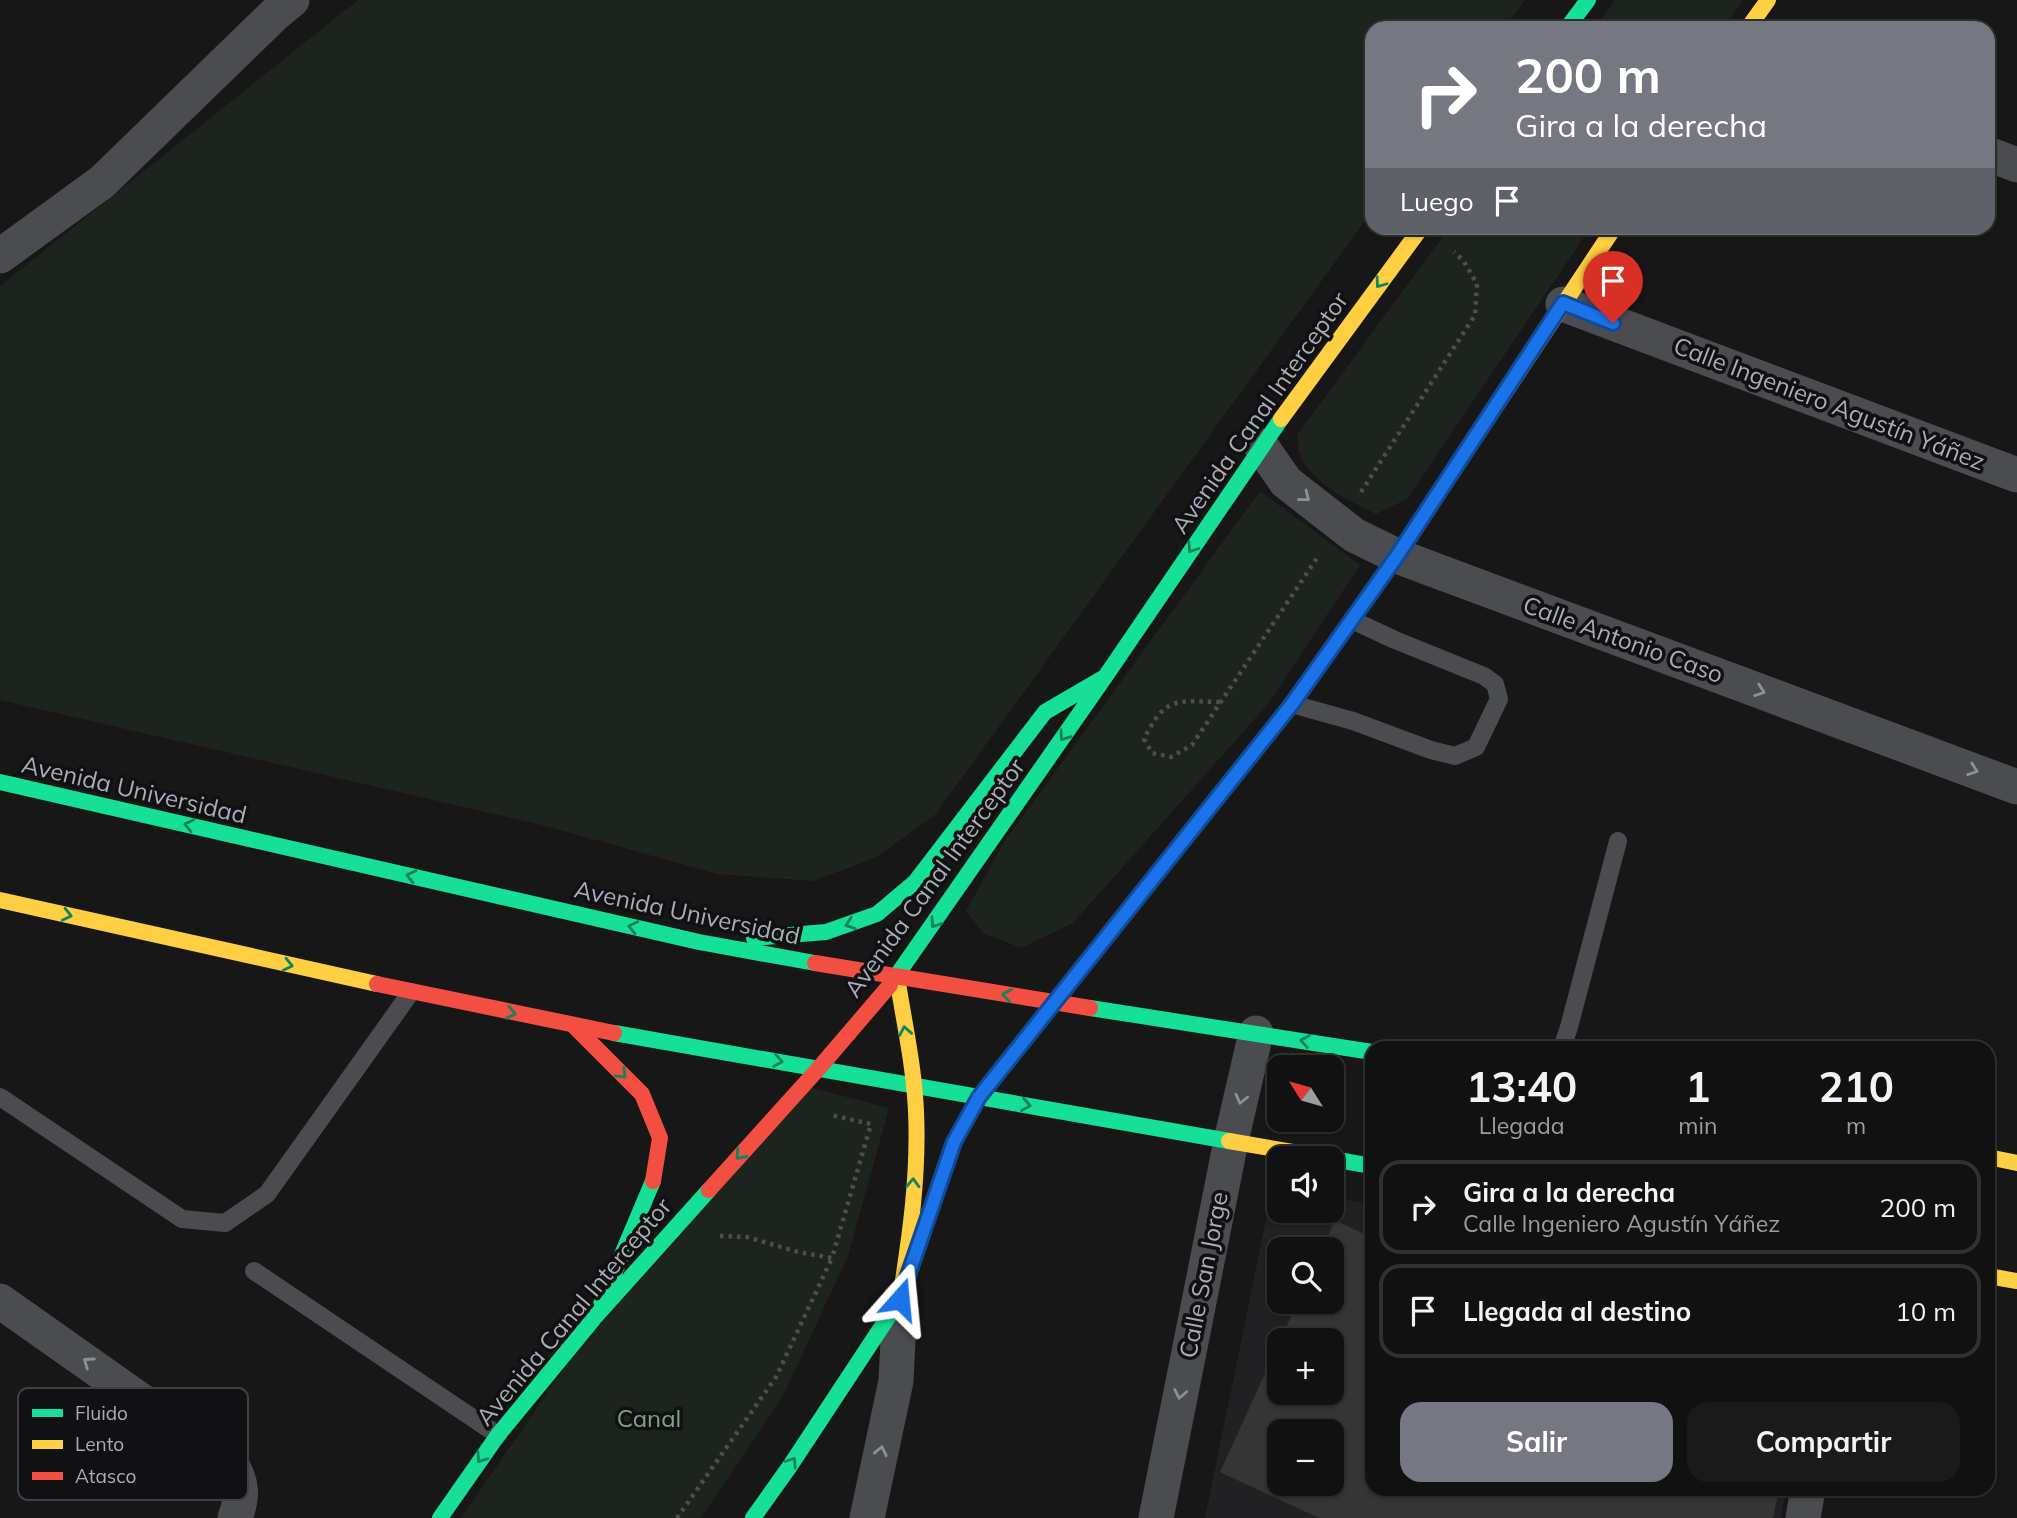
<!DOCTYPE html>
<html lang="es">
<meta charset="utf-8">
<style>
:root{--surface:#111;--page:#1a1a1a;--text:#f1f3f6;--muted:#9c9d9f;--line:#303131;--accent:#757880}
body{margin:0;font-family:Mulish,sans-serif;background:var(--page);color:var(--text);height:100vh;display:flex;flex-direction:column;font-size:26px;white-space:nowrap}
*{box-sizing:border-box;margin:0}
p{font-size:23px;color:var(--muted)}
.icon{flex:none;width:38px;height:38px;fill:none;stroke:currentColor;stroke-width:2;stroke-linecap:round;stroke-linejoin:round}
.map{position:relative;flex:1;overflow:hidden}
.side{position:absolute;left:1365px;top:1041px;width:630px;height:455px;display:flex;flex-direction:column;background:var(--surface);border-radius:21px;box-shadow:0 2px 5px #0004,0 0 0 2px var(--line)}
.side>*{flex:none}
.top-card{position:absolute;left:1365px;top:21px;width:630px;height:214px;border-radius:21px;box-shadow:0 2px 5px #0004,0 0 0 2px var(--line);background:#757880;color:#fff;overflow:hidden}
.needle{width:46px;rotate:307deg}
.fabs{position:absolute;left:1267px;top:1055px;display:grid;gap:14px}
.fabs a{display:grid;place-items:center;width:77px;height:77px;border-radius:14px;background:var(--surface);box-shadow:0 2px 5px #0004,0 0 0 2px var(--line);font-size:35px}
.pin{position:absolute;display:grid;place-items:center;width:60px;height:60px;color:#fff;margin:-72px -30px;border-radius:50% 50% 50% 0;rotate:-45deg;box-shadow:0 0 7px #0007}
.pin .icon{rotate:45deg}
.me{position:absolute;width:77px;margin:-38px;rotate:18deg;stroke-linejoin:round;filter:drop-shadow(0 0 5px #0008)}
.turn{display:flex;align-items:center;gap:24px;height:147px;padding:0 35px;font-size:32px}
.turn .icon{width:91px;height:91px;stroke-width:2.5}
.turn b{display:block;font-size:49px;line-height:60px}
.then{display:flex;align-items:center;height:66px;padding:0 35px;background:#0003;gap:14px;font-size:26px}
.eta{display:flex;justify-content:space-evenly;align-items:center;height:119px;text-align:center}
.eta b{font-size:42px;font-weight:700;line-height:49px}
.action{display:flex;gap:14px;margin-top:auto;padding:14px 35px}
.action a{flex:1;height:80px;border-radius:21px;background:var(--accent);color:#fff;font-size:28px;font-weight:700;line-height:80px;text-align:center}
.action a+a{background:var(--page);color:var(--text)}
ul{padding:0;list-style:none}
li{display:flex;align-items:center;gap:21px;height:94px;margin:0 14px 10px;padding:0 21px;border:4px solid var(--line);border-radius:21px}
li div{flex:1}
li b{display:block;font-size:26px}
li em{font-style:normal}
.map>svg:first-child{display:block}
</style>
<div class="map">
<svg width="2017" height="1518" viewBox="0 0 2017 1518">
<rect width="100%" height="100%" fill="#171717"/>
<path fill="#212123" fill-rule="evenodd" d="M1273,1185L1279,1186V1211H1332V1197L1372,1205V1489H1786L1781,1518H1205ZM1279,1250H1332V1302H1279ZM1279,1340H1332V1393H1279ZM1279,1432H1332V1484H1279Z"/>
<path fill="#1d241e" d="M358,0H1525L1504,28H1372V211L935,815L875,858L813,881L717,874L546,826L0,700V286Z
M1615,0H1743L1724,28H1595Z
M1449,228H1590L1407,499L1376,514C1348,500 1316,486 1301,457C1298,450 1298,442 1297,435Z
M1260,491L1360,565L1268,704L1073,923L1021,948L983,933L966,911L1004,842Z
M805,1086L889,1108L848,1256L784,1394L701,1518H461L602,1314Z"/>
<path fill="#353536" fill-rule="evenodd" d="M1335,1220L1372,1238V1489H1779L1773,1518H1319L1220,1472L1279,1343V1393H1332V1340H1280L1298,1302H1332V1250H1322ZM1279,1432H1332V1484H1279Z"/>
<g fill="none" stroke-linecap="round" stroke-linejoin="round">
<path stroke="#4d4e52" stroke-width="4.5" stroke-dasharray="3.5 5" stroke-linecap="butt" d="M1361,492L1475,315L1477,284L1463,260L1454,252
M1220,702C1176,701 1165,696 1144,739L1152,753L1171,757L1192,745L1319,555
M720,1236L747,1237L798,1252L832,1258L871,1124L831,1115
M677,1518L776,1377L832,1258"/>
<path stroke="#4b4c50" stroke-width="18" d="M1292,704L1353,721L1431,750L1455,756L1476,747L1499,699L1495,684L1484,676L1395,640L1352,620
M1562,1048L1569,1027L1618,841
M0,1097L182,1219L225,1223L267,1194L411,992
M254,1271L498,1435"/>
<path stroke="#4b4c50" stroke-width="35" d="M1988,154L2017,165
M0,256L102,182L275,14L292,0
M1563,304L2017,475
M1261,446L1286,482L1354,535L1397,556L2017,787
M0,1301L231,1464C243,1484 243,1496 235,1518
M867,1518L896,1381L900,1299
M1156,1518L1231,1141L1256,1033
M1803,1518L1808,1489"/>
<path stroke="#16e098" stroke-width="16" d="M1567,28L1588,0
M0,782L699,942L815,963
M754,938L826,932L877,914L915,882L1045,712L1105,677
M890,985L1105,677L1281,419
M1090,1008L1372,1052
M614,1033L1229,1141
M1332,1159L1372,1166
M596,1316L653,1181
M440,1518L498,1435L596,1316L709,1190
M753,1518L790,1466L900,1299L954,1142L979,1097L1221,793"/>
<path stroke="#ffcf43" stroke-width="16" d="M1748,28L1768,0
M1281,419L1421,228
M1325,657L1397,556L1614,228
M0,900L377,984
M897,977C904,1022 914,1066 916,1111C919,1174 910,1237 900,1299
M1229,1141L1328,1158
M1988,1157L2017,1163
M1988,1276L2017,1281"/>
<path stroke="#f24e42" stroke-width="16" d="M1221,793L1292,704L1325,657
M815,963L1090,1008
M377,984L614,1033
M574,1026L642,1094L660,1138L653,1181
M709,1190L819,1068L890,985"/>
</g>
<defs><path id="oneway-chevron" d="M-2-3.5L2.5 0L-2 3.5" fill="none" stroke-width="1.6" stroke-linecap="round" stroke-linejoin="round" transform="scale(1.75)"/></defs>
<g stroke="#14835c">
<use href="#oneway-chevron" transform="translate(1380 283) rotate(126)"/>
<use href="#oneway-chevron" transform="translate(1192 548) rotate(124)"/>
<use href="#oneway-chevron" transform="translate(1064 736) rotate(125)"/>
<use href="#oneway-chevron" transform="translate(189 825) rotate(-167)"/>
<use href="#oneway-chevron" transform="translate(411 876) rotate(-167)"/>
<use href="#oneway-chevron" transform="translate(67 915) rotate(13)"/>
<use href="#oneway-chevron" transform="translate(935 923) rotate(125)"/>
<use href="#oneway-chevron" transform="translate(850 924) rotate(161)"/>
<use href="#oneway-chevron" transform="translate(633 927) rotate(-167)"/>
<use href="#oneway-chevron" transform="translate(288 965) rotate(13)"/>
<use href="#oneway-chevron" transform="translate(1007 995) rotate(-171)"/>
<use href="#oneway-chevron" transform="translate(511 1013) rotate(12)"/>
<use href="#oneway-chevron" transform="translate(905 1031) rotate(-100)"/>
<use href="#oneway-chevron" transform="translate(1305 1041) rotate(-170)"/>
<use href="#oneway-chevron" transform="translate(778 1061) rotate(10)"/>
<use href="#oneway-chevron" transform="translate(622 1074) rotate(45)"/>
<use href="#oneway-chevron" transform="translate(1026 1105) rotate(10)"/>
<use href="#oneway-chevron" transform="translate(740 1155) rotate(132)"/>
<use href="#oneway-chevron" transform="translate(913 1183) rotate(-88)"/>
<use href="#oneway-chevron" transform="translate(481 1458) rotate(125)"/>
<use href="#oneway-chevron" transform="translate(792 1462) rotate(-56)"/>
</g>
<g stroke="#8c9099">
<use href="#oneway-chevron" transform="translate(1305 497) rotate(38)"/>
<use href="#oneway-chevron" transform="translate(1760 691) rotate(20)"/>
<use href="#oneway-chevron" transform="translate(1973 770) rotate(20)"/>
<use href="#oneway-chevron" transform="translate(1241 1099) rotate(103)"/>
<use href="#oneway-chevron" transform="translate(88 1362) rotate(-145)"/>
<use href="#oneway-chevron" transform="translate(1180 1394) rotate(101)"/>
<use href="#oneway-chevron" transform="translate(881 1451) rotate(-78)"/>
</g>
<g fill="none" stroke-linecap="round" stroke-linejoin="round">
<g stroke="#114b97" stroke-width="18">
<path id="route" d="M900,1299L954,1142L979,1097L1292,704L1397,556L1563,303L1613,323"/>
</g>
<use href="#route" stroke="#1a73e8" stroke-width="12"/>
</g>
<g text-anchor="middle" stroke-width="7" stroke-linejoin="round" paint-order="stroke">
<g font-size="24" fill="#a8adb8" stroke="#111113">
<text transform="translate(1829 404) rotate(21)" y="8">Calle Ingeniero Agustín Yáñez</text>
<text transform="translate(1260 413) rotate(-55)" y="8">Avenida Canal Interceptor</text>
<text transform="translate(1623 640) rotate(20)" y="8">Calle Antonio Caso</text>
<text transform="translate(134 790) rotate(13)" y="8">Avenida Universidad</text>
<text transform="translate(935 878) rotate(-54)" y="8">Avenida Canal Interceptor</text>
<text transform="translate(687 913) rotate(12)" y="8">Avenida Universidad</text>
<text transform="translate(1204 1275) rotate(-79)" y="8">Calle San Jorge</text>
<text transform="translate(574 1312) rotate(-50)" y="8">Avenida Canal Interceptor</text>
</g>
<g font-size="24" fill="#7fa381" stroke="#111113">
<text x="649" y="1427">Canal</text>
</g>
</g>
<rect x="18" y="1388" width="230" height="112" rx="10" fill="#111113" stroke="#3e4045" stroke-width="2"/>
<rect x="32" y="1409" width="31" height="8" fill="#16e098"/>
<rect x="32" y="1440" width="31" height="9" fill="#ffcf43"/>
<rect x="32" y="1472" width="31" height="8" fill="#f24e42"/>
<g font-size="19" fill="#a8adb8">
<text x="75" y="1420">Fluido</text>
<text x="75" y="1451">Lento</text>
<text x="75" y="1483">Atasco</text>
</g>
</svg>
<div class="fabs">
<a><svg class="needle" viewBox="-14 -14 28 28"><path d="M0-13l5 13h-10z" fill="#e53935"/><path d="M0 13l5-13h-10z" fill="#9c9d9f"/></svg></a>
<a><svg class="icon" aria-label="sound" viewBox="0 0 24 24"><path d="M4 9h4l5-4v14l-5-4H4zM17 9q2 3 0 6"/></svg></a>
<a><svg class="icon" aria-label="search" viewBox="0 0 24 24"><circle cx="10" cy="10" r="6"/><path d="M15 15l6 6"/></svg></a>
<a>+</a>
<a>−</a>
</div>
<div class="pin" style="left:1613px;top:323px;background:#d93025"><svg class="icon" aria-label="arrive" viewBox="0 0 24 24"><path d="M6 21V4h12l-3 4 3 4H6"/></svg></div>
<svg class="me" style="left:900px;top:1299px" viewBox="-20 -20 40 40"><path d="M0-17L14 15 0 8-14 15z" fill="#1a73e8" stroke="#fff" stroke-width="4"/></svg>
<div class="top-card">
<div class="turn"><svg class="icon" aria-label="right" viewBox="0 0 24 24"><path d="M7 20v-9h11M14 6l5 5-5 5"/></svg><div><b>200 m</b>Gira a la derecha</div></div>
<div class="then">Luego<svg class="icon" aria-label="arrive" viewBox="0 0 24 24"><path d="M6 21V4h12l-3 4 3 4H6"/></svg></div>
</div>
<section class="side">
<div class="eta">
<div><b>13:40</b><p>Llegada</p></div>
<div><b>1</b><p>min</p></div>
<div><b>210</b><p>m</p></div>
</div>
<ul>
<li><svg class="icon" aria-label="right" viewBox="0 0 24 24"><path d="M7 20v-9h11M14 6l5 5-5 5"/></svg><div><b>Gira a la derecha</b><p>Calle Ingeniero Agustín Yáñez</p></div><em>200 m</em></li>
<li><svg class="icon" aria-label="arrive" viewBox="0 0 24 24"><path d="M6 21V4h12l-3 4 3 4H6"/></svg><div><b>Llegada al destino</b></div><em>10 m</em></li>
</ul>
<div class="action"><a>Salir</a><a>Compartir</a></div>
</section>
</div>
